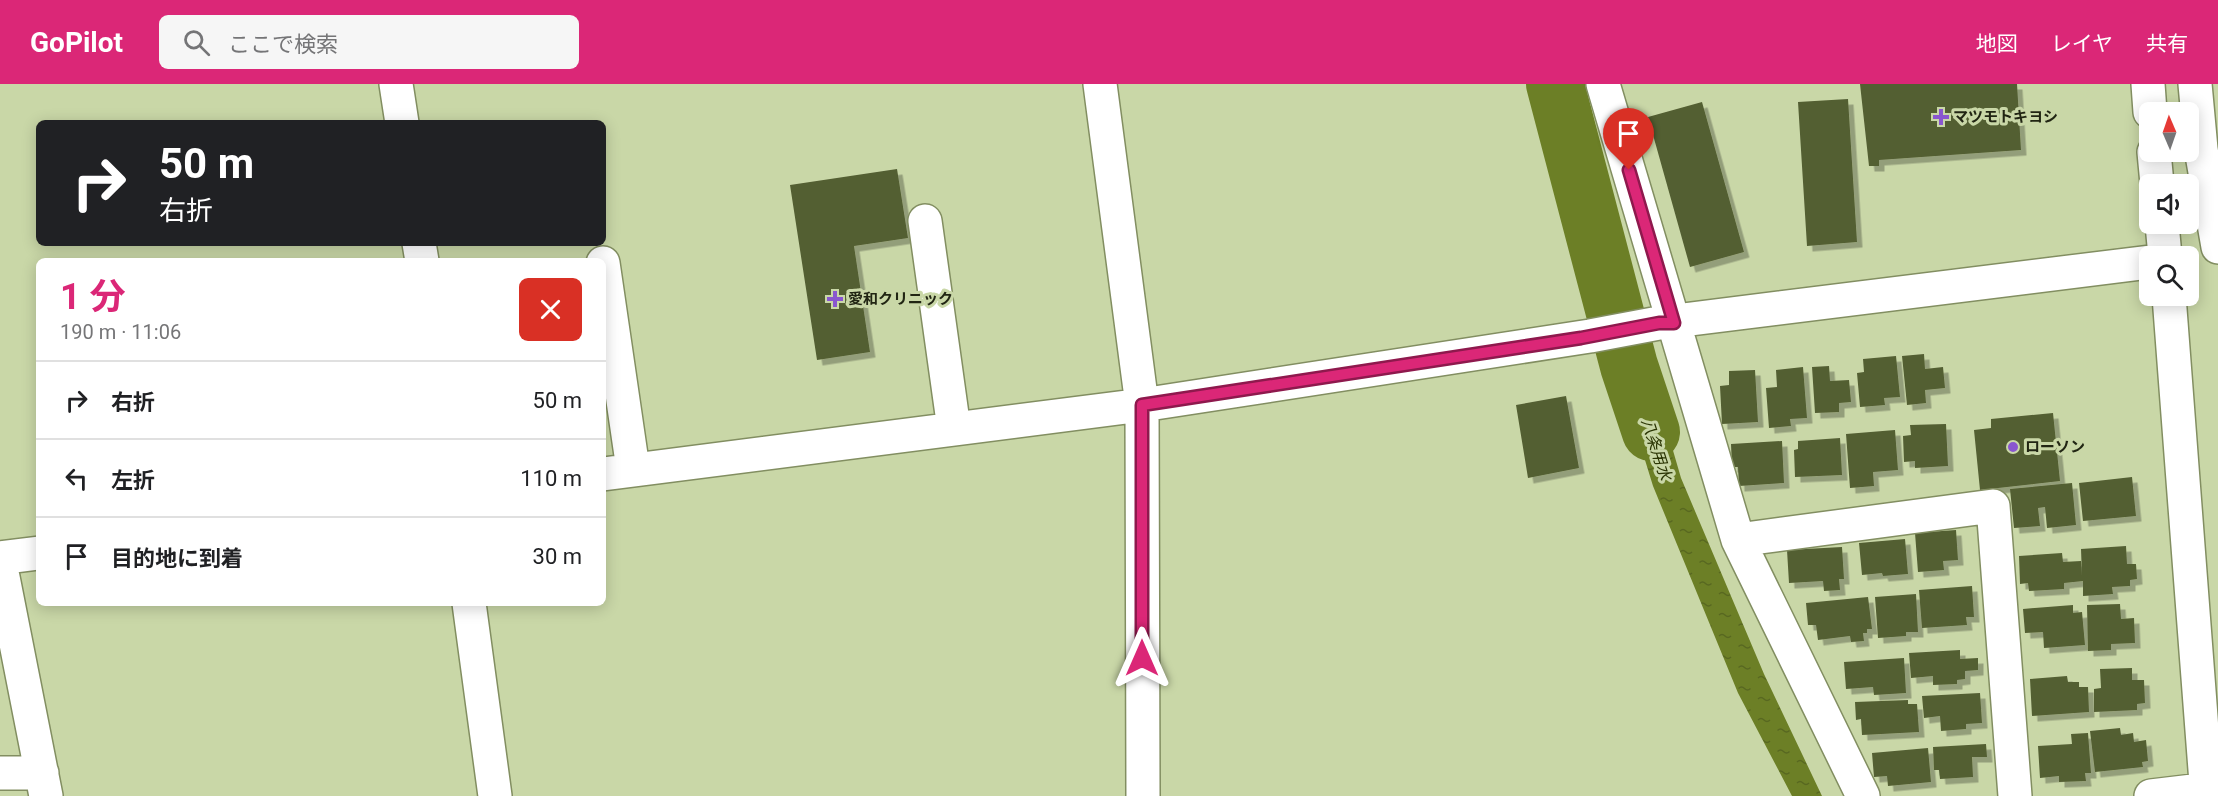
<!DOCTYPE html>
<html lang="ja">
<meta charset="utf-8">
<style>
:root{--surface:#fff;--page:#f6f6f6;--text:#202124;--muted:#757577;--line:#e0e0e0;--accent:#db2777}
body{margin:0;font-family:Roboto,"Noto Sans JP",sans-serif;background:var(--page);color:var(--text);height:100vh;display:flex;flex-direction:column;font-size:22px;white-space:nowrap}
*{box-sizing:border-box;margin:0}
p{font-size:20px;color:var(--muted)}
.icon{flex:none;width:33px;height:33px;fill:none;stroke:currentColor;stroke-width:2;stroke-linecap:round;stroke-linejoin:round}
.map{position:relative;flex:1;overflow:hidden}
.details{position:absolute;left:36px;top:174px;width:570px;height:348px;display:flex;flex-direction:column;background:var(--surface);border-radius:9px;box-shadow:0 3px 15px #0003}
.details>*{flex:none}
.top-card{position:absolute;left:36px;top:36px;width:570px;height:126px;border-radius:9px;box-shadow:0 3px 15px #0003;background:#202124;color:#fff;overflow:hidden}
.needle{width:39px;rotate:358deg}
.controls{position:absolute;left:2139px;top:18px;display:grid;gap:12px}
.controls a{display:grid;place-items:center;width:60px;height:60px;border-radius:9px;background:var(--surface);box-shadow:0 3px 15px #0003;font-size:30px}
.pin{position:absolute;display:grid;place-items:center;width:51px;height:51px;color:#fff;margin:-62px -26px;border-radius:50% 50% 50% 0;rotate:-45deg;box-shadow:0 0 6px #0007}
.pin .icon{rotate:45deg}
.me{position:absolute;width:66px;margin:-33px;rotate:0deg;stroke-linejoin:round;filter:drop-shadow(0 0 4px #0008)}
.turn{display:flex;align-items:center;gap:21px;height:126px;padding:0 24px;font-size:27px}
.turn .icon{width:78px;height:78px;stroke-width:2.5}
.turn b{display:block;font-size:42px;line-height:51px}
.round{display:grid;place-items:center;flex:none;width:63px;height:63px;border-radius:9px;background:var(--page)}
.summary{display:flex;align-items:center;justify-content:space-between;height:102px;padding:0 24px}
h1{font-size:36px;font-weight:700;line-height:45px;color:var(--accent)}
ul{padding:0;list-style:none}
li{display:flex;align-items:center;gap:18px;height:78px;padding:0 24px;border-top:2px solid var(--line)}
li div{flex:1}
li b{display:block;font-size:22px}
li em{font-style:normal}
header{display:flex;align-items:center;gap:36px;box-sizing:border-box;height:84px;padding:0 30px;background:var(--accent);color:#fff}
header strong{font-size:28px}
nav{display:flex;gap:33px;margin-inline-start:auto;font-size:21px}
.search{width:420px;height:54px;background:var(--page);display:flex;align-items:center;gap:15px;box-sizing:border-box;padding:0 21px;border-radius:9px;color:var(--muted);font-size:22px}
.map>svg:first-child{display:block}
</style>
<header>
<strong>GoPilot</strong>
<div class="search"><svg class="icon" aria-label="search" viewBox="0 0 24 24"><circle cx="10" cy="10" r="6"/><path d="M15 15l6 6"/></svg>ここで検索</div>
<nav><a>地図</a><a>レイヤ</a><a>共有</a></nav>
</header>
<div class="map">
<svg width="2218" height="712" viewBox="0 0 2218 712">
<defs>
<pattern id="water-ripples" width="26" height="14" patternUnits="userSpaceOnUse" patternTransform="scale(1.5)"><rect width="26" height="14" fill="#6c7f26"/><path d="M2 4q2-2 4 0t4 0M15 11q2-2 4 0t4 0" fill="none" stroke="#586820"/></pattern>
<filter id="shadow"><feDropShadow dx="5.5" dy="5.5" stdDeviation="0" flood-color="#0004"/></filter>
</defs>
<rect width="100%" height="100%" fill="#c9d7a7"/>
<path fill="url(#water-ripples)" d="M1542,0H1579L1634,214L1598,225Z
M1645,270L1681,394L1764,590L1822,712H1792L1738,609L1653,402L1613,272Z"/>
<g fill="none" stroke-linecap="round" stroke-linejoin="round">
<path stroke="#6c7f26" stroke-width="58" d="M1555,0L1629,282L1651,348"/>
</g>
<path fill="#535e33" filter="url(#shadow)" d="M1860,0H2017L2021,66L1879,76V82H1869Z
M1848,15L1857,158L1807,162L1798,18Z
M1702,18L1744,168L1690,183L1648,33Z
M897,85L908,154L854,162L870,268L817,276L790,101Z
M1924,270L1925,285L1943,283L1945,304L1925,306L1926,319L1907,321L1902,272Z
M1896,272L1900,313L1884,314L1885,321L1860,323L1857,289L1864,288L1863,275Z
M1829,282L1830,297L1849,296L1851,318L1839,319V328L1815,329L1812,283Z
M1803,283L1807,334L1790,335L1791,342L1769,344L1766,304L1777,303L1776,286Z
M1755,286L1758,338L1722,340L1720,302L1729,301V287Z
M1566,312L1579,384L1528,394L1516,321Z
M2053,329L2060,397L1980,406L1974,346L1991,344V335Z
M1946,340L1948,382L1915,384V377L1904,378L1903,352L1911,351L1910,341Z
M1895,346L1898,386L1873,388L1874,402L1850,404L1846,350Z
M1840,354L1842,391L1795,393L1794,366L1798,365V357Z
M1782,357L1784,399L1739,402L1738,383H1732L1731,360Z
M2132,393L2136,432L2083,437L2079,399Z
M2072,399L2076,441L2047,444L2045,423L2038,424L2040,442L2014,444L2010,405Z
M1956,446L1958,476L1943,477L1944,486L1918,488L1915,449Z
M1905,455L1908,490L1883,492L1882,489L1862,491L1859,459Z
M2126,462L2127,480H2136L2137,495L2130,496V502L2112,503L2113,510L2083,512V497L2064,499V505L2029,507L2028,499L2020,500L2019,472L2062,469L2063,478L2081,477L2082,492L2081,465Z
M1842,463L1844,495H1839L1840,506L1824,507L1823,497L1789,499L1787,466Z
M1972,502L1974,533H1966L1967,541L1922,544L1919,506Z
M1916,510L1918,548H1906V552L1878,554L1875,513Z
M1868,513L1872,545H1867V549H1863L1864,557L1851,558L1850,552L1818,556L1816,541H1808L1806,519Z
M2120,520L2121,535L2134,534L2135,559L2111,560V566L2088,567L2087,521Z
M2073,521V529L2082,528L2085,561L2044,564L2043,548L2025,549L2023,525Z
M1960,566V575L1978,574V586L1965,587V595L1957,596V600L1933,601V592L1911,594L1909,569Z
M1904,574L1906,609L1874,611L1873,603L1846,605L1844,578Z
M2132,584V596H2144L2145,619L2137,620V626L2094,628V605L2101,604L2100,585Z
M2067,592L2068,598H2079V603H2088L2089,628L2032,632L2030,595Z
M1980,609L1982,639L1966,640V645L1941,647L1940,632L1924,634L1922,612Z
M1908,616V620H1917L1919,648L1862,651L1861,635L1856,636L1855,618Z
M2120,644L2121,651L2133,649L2134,658L2146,656L2148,677L2142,678L2143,683L2095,688L2090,647Z
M2088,649L2091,689H2085L2086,697L2059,698V692L2040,694L2038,662L2072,660L2071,650Z
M1986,660L1987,673H1972L1973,693L1940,695L1939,686H1934L1933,663Z
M1928,664L1931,698L1888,702L1887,692L1874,693L1872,669Z"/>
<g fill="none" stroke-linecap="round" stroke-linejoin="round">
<g stroke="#828e61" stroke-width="36">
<path id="minor" d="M396,0L402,39
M1100,0L1142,321L1143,712
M1603,0L1738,456L1863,712
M2148,0L2150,28
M2195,0L2201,65L2218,163
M2154,68L2157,100
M925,137L954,345
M2162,140L2165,172
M419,159L422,177
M603,179L633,385
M2169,212L2207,712
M603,390L1142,321L1590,252L1659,239L2150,178
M1738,456L1993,422L2015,712
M0,474L39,469
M0,478L46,712
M469,519L495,712
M0,689H42
M2151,712L2218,704"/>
</g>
<use href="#minor" stroke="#fff" stroke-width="33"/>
</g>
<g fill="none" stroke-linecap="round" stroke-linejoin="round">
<g stroke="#8e194d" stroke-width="15">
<path id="route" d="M1142,574V321L1581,254L1659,239H1674L1629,86"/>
</g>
<use href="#route" stroke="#db2777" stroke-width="10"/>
</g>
<g fill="#8956cf" stroke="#c9d7a7" stroke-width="2">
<path d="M1938 24h6v6h6v6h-6v6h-6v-6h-6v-6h6z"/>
<path d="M832 206h6v6h6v6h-6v6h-6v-6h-6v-6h6z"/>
<circle cx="2013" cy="363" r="6"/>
</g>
<g text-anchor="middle" stroke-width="6" stroke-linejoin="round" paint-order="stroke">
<g font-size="15" font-weight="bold" fill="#212513" stroke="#c9d7a7" text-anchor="start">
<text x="1953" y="38">マツモトキヨシ</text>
<text x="848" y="220">愛和クリニック</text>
<text x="2025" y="368">ローソン</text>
</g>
<g font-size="16" font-style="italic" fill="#2b3504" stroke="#c9d7a7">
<text transform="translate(1657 365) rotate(72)" y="6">八条用水</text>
</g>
</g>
</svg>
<div class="controls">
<a><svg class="needle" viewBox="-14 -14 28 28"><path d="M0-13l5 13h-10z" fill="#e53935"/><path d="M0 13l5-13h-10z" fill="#757577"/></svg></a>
<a><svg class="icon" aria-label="sound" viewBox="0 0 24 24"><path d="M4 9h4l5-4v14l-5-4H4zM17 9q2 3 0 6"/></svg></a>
<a><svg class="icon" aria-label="search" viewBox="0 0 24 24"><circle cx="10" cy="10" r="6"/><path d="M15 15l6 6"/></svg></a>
</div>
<div class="pin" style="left:1629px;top:86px;background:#d93025"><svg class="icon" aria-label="arrive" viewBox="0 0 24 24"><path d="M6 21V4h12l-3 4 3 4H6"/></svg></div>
<svg class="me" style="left:1142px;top:574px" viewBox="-20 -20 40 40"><path d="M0-17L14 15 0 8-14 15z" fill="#db2777" stroke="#fff" stroke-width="4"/></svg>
<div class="top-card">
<div class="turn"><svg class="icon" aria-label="right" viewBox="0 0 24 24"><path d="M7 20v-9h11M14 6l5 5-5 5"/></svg><div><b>50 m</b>右折</div></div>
</div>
<section class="details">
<div class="summary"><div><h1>1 分</h1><p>190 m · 11:06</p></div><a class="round" style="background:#d93025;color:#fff"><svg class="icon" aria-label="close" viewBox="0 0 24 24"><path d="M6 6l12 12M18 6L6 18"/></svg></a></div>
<ul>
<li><svg class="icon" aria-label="right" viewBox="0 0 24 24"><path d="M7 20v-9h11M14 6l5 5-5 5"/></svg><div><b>右折</b></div><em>50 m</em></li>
<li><svg class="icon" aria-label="left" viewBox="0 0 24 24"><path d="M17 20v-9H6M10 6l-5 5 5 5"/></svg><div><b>左折</b></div><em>110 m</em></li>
<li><svg class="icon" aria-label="arrive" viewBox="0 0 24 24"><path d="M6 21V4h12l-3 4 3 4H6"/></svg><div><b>目的地に到着</b></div><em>30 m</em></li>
</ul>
</section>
</div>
